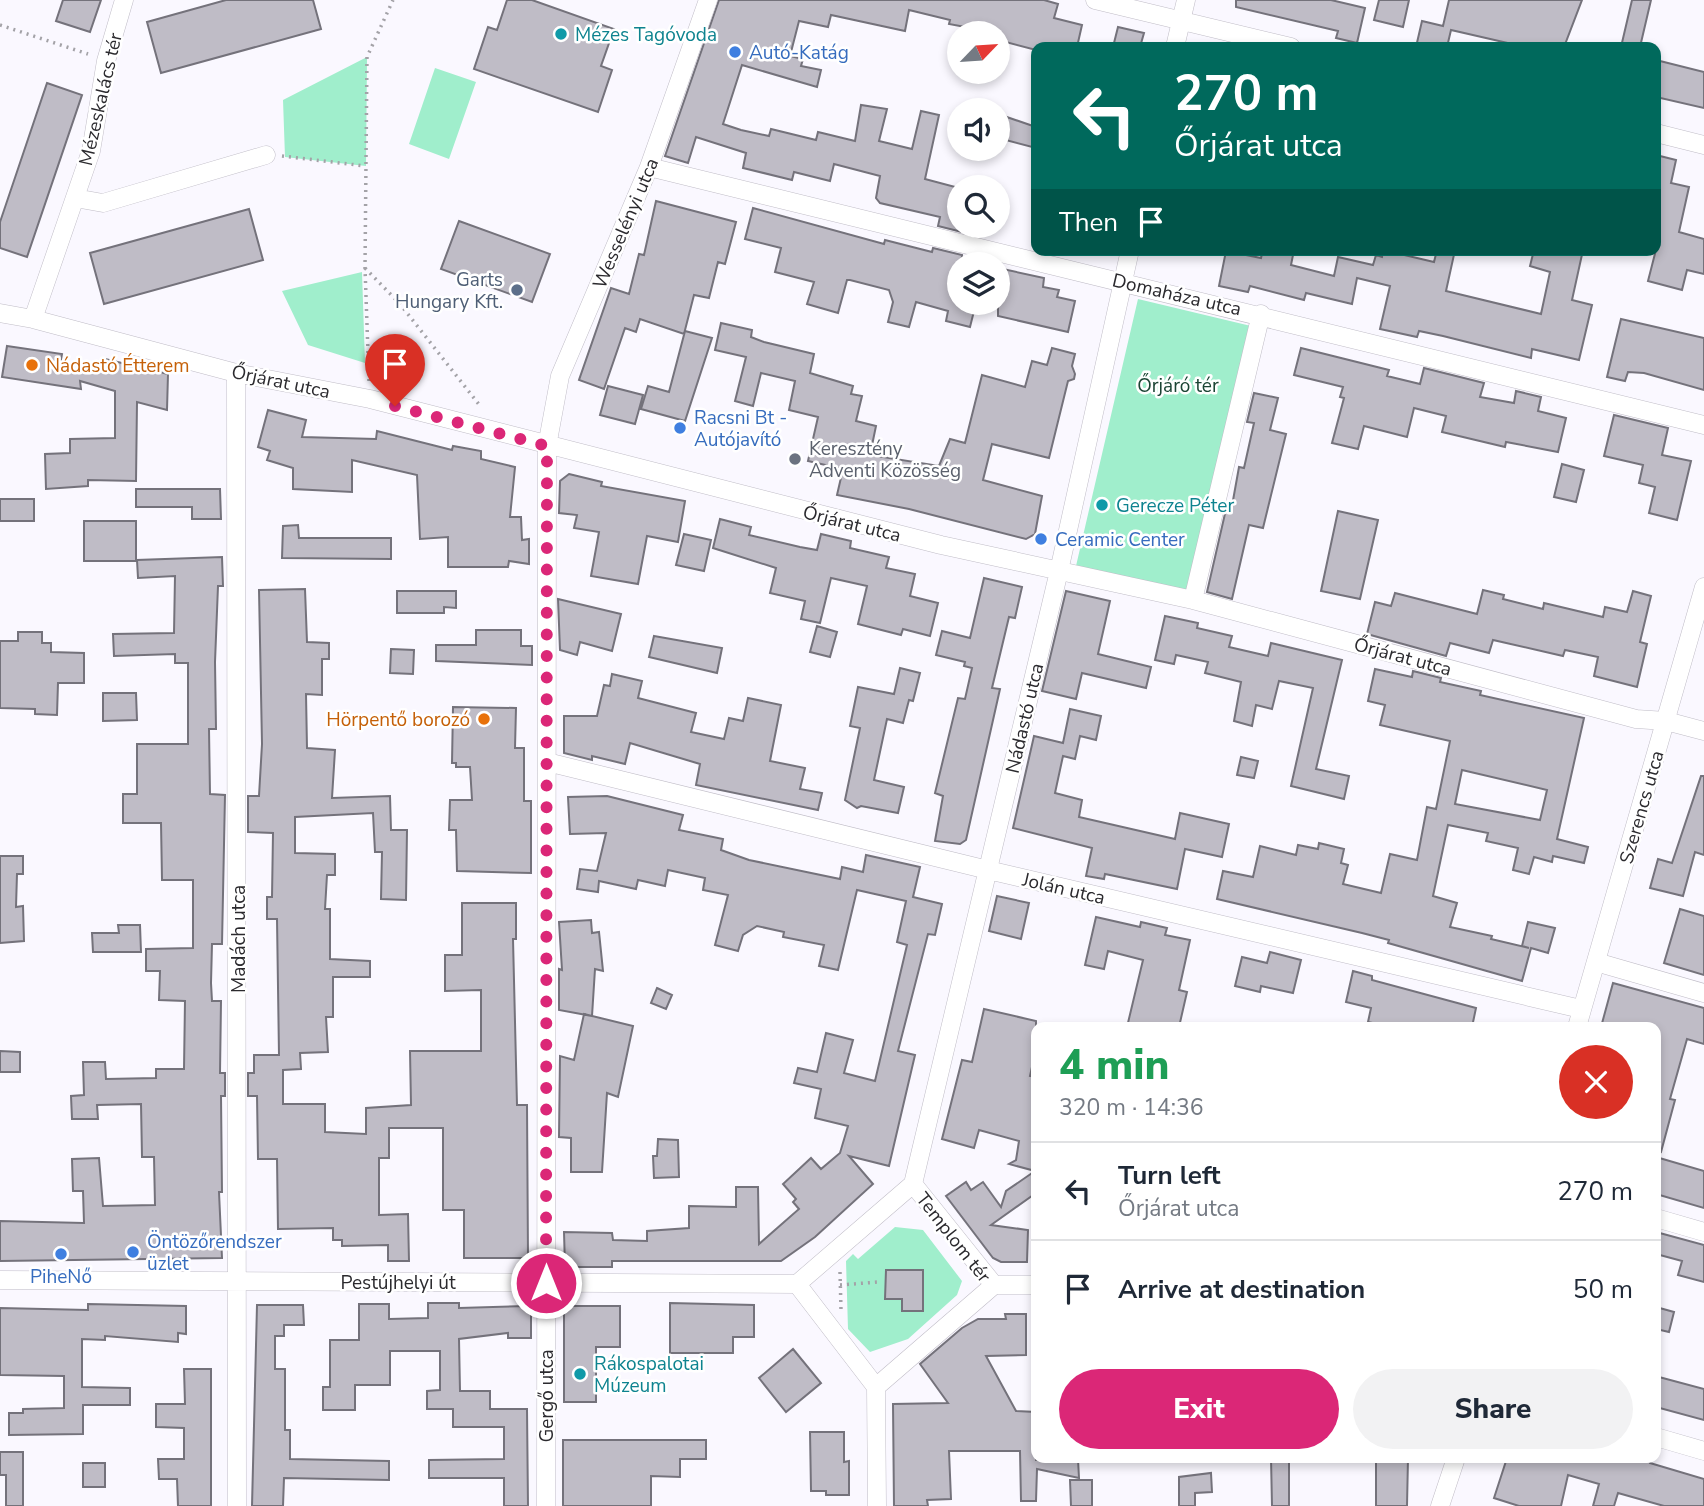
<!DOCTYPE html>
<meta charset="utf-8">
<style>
:root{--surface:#fff;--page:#f2f2f3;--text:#1f2937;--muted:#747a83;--line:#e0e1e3;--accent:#db2777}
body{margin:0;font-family:"Nunito Sans",sans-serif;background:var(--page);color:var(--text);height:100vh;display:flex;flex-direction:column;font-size:26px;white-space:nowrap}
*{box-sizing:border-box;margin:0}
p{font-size:23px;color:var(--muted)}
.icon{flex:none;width:38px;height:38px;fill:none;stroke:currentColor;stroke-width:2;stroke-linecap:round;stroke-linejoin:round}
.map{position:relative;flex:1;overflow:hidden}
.drawer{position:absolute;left:1031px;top:1022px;width:630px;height:441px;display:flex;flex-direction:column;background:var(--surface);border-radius:14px;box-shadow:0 4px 10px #0003}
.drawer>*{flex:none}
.top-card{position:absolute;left:1031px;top:42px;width:630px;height:214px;border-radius:14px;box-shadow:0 4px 10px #0003;background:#00695c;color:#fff;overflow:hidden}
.needle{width:46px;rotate:65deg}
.fabs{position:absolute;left:947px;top:21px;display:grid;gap:14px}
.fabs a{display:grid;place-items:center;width:63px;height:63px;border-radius:50%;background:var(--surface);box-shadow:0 4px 10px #0003;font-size:35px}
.pin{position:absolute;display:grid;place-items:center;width:60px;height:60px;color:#fff;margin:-72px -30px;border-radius:50% 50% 50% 0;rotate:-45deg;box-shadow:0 0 7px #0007}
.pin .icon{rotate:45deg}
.me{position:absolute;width:77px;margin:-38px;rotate:0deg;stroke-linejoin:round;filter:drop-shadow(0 0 5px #0008)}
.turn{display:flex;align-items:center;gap:24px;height:147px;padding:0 28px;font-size:32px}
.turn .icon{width:91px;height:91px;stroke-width:2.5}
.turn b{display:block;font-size:49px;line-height:60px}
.then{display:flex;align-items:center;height:66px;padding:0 28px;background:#0003;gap:14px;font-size:26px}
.round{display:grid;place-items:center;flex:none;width:74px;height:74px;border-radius:37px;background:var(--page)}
.summary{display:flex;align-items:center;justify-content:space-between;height:119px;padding:0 28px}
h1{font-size:42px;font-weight:800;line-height:52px;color:#1e9e55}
.action{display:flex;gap:14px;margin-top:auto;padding:14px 28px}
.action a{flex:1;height:80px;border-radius:42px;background:var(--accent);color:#fff;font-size:28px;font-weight:800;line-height:80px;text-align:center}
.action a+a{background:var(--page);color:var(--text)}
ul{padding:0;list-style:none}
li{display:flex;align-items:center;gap:21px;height:98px;padding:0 28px;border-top:2px solid var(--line)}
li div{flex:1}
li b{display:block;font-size:26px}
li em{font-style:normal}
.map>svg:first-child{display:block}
</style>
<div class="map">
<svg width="1704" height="1506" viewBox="0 0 1704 1506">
<rect width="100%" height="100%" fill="#faf8ff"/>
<path fill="#a0eecc" d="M367,57L366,166L285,157L283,100Z
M435,68L476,82L449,159L409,144Z
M362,272L365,363L308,345L282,291Z
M1138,299L1251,326L1188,592L1076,566Z
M895,1227L923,1230L962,1281L957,1295L908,1339L870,1352L848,1329L846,1261L853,1254L858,1259Z"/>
<path fill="#bfbcc6" stroke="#74727b" stroke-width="2" fill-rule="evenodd" d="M63,0H101L90,32L56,21Z
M226,0H313L321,29L161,73L147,22Z
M507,0H532L614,29L601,66L612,70L598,112L474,69L488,27L497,30Z
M719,0H1044L1058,4L1054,18L1082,25L1077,47L1036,50L998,40V33L949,24L950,20L909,10L905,31L831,15L828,27L799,21L790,56L803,59L801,66L821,70L817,87L742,65L723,124L741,130L769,136L771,129L816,140L818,132L855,141L861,105L887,109L879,141L912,149L921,111L939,115L925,179L959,188V226H967L966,233L938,226L940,217L880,203L876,198L880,176L834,164L830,181L794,172L792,180L743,168L746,153L696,137L688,163L665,156Z
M1236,0H1331L1365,8L1357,43L1336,38L1338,31L1236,7Z
M1379,0H1409L1403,27L1374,20Z
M1449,0H1582L1564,47H1525L1451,30L1447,47H1416L1422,21L1443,26Z
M1632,0H1651L1640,47H1621Z
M1118,27L1144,33L1140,47H1113Z
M1656,60L1704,72V108L1656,97Z
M47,83L82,95L27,257L0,248V222Z
M998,114L1036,127V148L998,138Z
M1656,155L1676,160L1671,183L1689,187L1679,232L1704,239V274L1687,270L1682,290L1648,281L1660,234V226L1656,225Z
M656,201L736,222L725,264L718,262L709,298L694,295L684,334L640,319L636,332L625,328L604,389L579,380L611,288L629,294L639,254L644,255Z
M753,208L884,244L885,240L932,252L933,248L962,255L959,303H976L970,327L946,321L948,311L916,302L909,327L888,322L893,302L889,290L850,280H847L838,313L807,304L814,282L775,272L781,248L745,239Z
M249,209L263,260L104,304L90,253Z
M459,221L550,254L532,302L441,269Z
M1263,250H1294L1291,265L1334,276L1338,257L1373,265L1376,255L1382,257L1383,250H1401L1400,254L1434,262L1437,250H1455L1446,291L1541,314L1550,272L1530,266L1534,250H1583L1572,300L1592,305L1579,360L1532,349L1531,358L1443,336L1419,331L1417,337L1380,329L1390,286L1357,278L1352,304L1306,293L1304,300L1250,286L1248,292L1219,286L1226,251L1261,258Z
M998,268L1044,278L1043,287L1059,290L1057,297L1075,301L1068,332L998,316Z
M1621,319L1704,338V390L1644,373L1628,372L1625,381L1607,377Z
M721,323L752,330L751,337L764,342L814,354L810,373L853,386L851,394L862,396L856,421L876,426L870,455L939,466L950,439L965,443L982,375L1025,387L1032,361L1047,365L1052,348L1075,354L1072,366L1075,374L1074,379L1068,381L1049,458L992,444L983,480L1042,496L1035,534L1026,539L909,509L837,495L843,469L808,461L818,417L789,410L795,381L761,373L753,406L735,401L746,357L715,350Z
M685,331L712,338L685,421L641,409L648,386L669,392Z
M7,346L62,354L59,371L102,370L105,359L168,374L167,410L137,402L136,481L88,480V486L46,489L45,454L70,453V439L115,438V391L80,381L81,389L2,377Z
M1301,348L1389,370L1387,376L1420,384L1424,368L1484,383L1480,397L1514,403L1516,391L1541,397L1538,411L1566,418L1558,452L1506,442L1505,447L1442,432L1446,416L1414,408L1407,437L1364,426L1358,449L1332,443L1344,398L1340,397L1343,387L1294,375Z
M608,386L643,395L635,424L600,415Z
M1254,393L1278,398L1270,430L1286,434L1263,528L1249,525L1232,599L1207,592L1227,505L1232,506L1239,467L1244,468L1254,423L1247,422Z
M268,410L306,420L302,437L376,439L377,431L452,450L453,446L481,451V459L515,467L510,517H521L522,540L529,539V564L509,561L508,567H448V537L420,539L417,475L352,460V492L293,489V468L267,460L270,451L258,447Z
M1614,415L1668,428L1662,455L1691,461L1677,520L1649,513L1655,487L1639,483L1643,465L1604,456Z
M1562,464L1584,470L1576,502L1554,497Z
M569,474L602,482L601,486L685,501L678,542L647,536L638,584L591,576L599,532L574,528L577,515L559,513L560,481Z
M136,489H220L221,519H192V507H136Z
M0,499H34V521H0Z
M1338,511L1378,520L1360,599L1321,591Z
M720,519L751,527L749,535L800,547L817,550L821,534L851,541L850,548L889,557L886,568L915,574L910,596L938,603L930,636L903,629L901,635L858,624L867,586L831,578L820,623L801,619L805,601L770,593L776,568L713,548Z
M84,521H136V561H84Z
M298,525L299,538H391V559L282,558L283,526Z
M684,534L711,540L704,571L676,565Z
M222,557L223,586H218L215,662L216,729H209L210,794L225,795L222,944H212L211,983L212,1001H221L220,1073H225V1096H221L222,1192H219L222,1258L0,1261V1221L84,1223L83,1191H73L72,1159L99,1158L103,1206L155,1205L154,1157H142L141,1104L97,1105L98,1119H72L71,1096L84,1095L83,1062H105L106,1079L156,1078V1069H184L185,1001L159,1000L160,971H146V949L193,948V880H162L161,823H123V794H137V744H188V663H175V654L114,656L113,634L174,633L175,576L138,578L137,560Z
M984,578L1022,587L1015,618L1009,617L992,688L1000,689L966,840L960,844L935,841L943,796L935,793L958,698L965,699L972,668L964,666L965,662L936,655L942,631L970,638Z
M305,589L307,642L329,643V659H322V695L306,694L307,748L335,750L332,798L390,796L391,830H407L406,900L381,899L382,852H375L373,813L295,817V853L335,854V875H327L325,909H330V959L370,961V977H333V1017H326L328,1052L300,1053L301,1069L283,1070V1104H325V1132L366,1134V1108L411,1105L410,1051H481V990L445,991V955H462V903H516V939H513L517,1105H527L528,1258H464V1210H443V1128H389V1158H379V1215L408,1214L409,1261H388V1245L342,1246V1240H333V1228L278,1229L277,1159H258L257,1096H248V1073H254V1055H279L277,919H267V897H272L273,833L248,832V796H259L262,744L259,590Z
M1483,590L1504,595L1503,599L1543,609L1544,603L1603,617L1605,607L1627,612L1633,591L1651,596L1640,642L1647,644L1637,687L1594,676L1598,657L1565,650L1563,656L1493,640L1489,653L1450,643L1446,656L1367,634L1375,602L1391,606L1395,593L1477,614Z
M397,591H456V608L444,607V613H397Z
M1066,591L1110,601L1098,654L1151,667L1146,688L1082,673L1076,699L1042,691Z
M558,599L621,614L612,651L580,642L577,655L560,650Z
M1165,616L1198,623L1197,628L1232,636L1229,647L1268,656L1271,643L1342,660L1316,769L1349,776L1344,799L1291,786L1313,688L1279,681L1272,709L1256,705L1252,726L1234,721L1241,682L1205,673L1208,662L1176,655L1174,664L1155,660Z
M817,626L837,632L830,657L810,652Z
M476,630H521V646H532V665L436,661V645H476Z
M18,632H42V643H51V652L84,653V683H58L57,715L35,714V709L0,708V641H18Z
M654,636L722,648L717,673L649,657Z
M391,649L414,650L413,674L390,673Z
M900,668L920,673L913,701L909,700L903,723L887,719L874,780L904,787L898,813L861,806L857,808L845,800L860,728L850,726L858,687L894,694Z
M1375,669L1412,677L1413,671L1441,678L1440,682L1481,691L1480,695L1584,718L1557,839L1588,847L1584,863L1553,856L1552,862L1534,857L1529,874L1513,870L1518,848L1486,841L1488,833L1448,825L1433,896L1457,903L1450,927L1492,936L1491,939L1529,948L1522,946L1528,922L1555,928L1548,953L1531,948L1522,981L1388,943L1389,940L1362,933L1217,899L1223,871L1253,877L1260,846L1296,855L1298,845L1318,849L1319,843L1344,849L1341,863L1348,865L1343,884L1381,893L1390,854L1417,860L1427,807L1436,809L1450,741L1380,725L1385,705L1368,701ZM1462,770L1547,790L1540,820L1455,804Z
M612,674L642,681L638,698L696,713L691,732L724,739L729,718L743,721L748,698L781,705L770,761L805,768L800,789L822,793L818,810L696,785L700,764L630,743L625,764L592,756V760L564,753V716H597L604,685L610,686Z
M103,693H136L137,720L103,721Z
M453,707L516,708L515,748H524V801H531V873L457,871L456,830H449L450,800H472L470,767H456V763H452Z
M1070,709L1101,716L1096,740L1080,736L1075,759L1063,756L1055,793L1082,800L1079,817L1175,839L1180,813L1229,824L1222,857L1185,849L1177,889L1105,874L1104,879L1086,876L1092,848L1013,828L1034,736L1063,743Z
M1241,757L1258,761L1254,778L1237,775Z
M1701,776H1704V855L1695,852L1683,896L1650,888L1658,859L1672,863Z
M607,796L683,815L679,830L723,839L721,850L749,860L840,879L842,867L863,872L866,855L920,867L913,897L942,904L935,935L928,934L898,1051L915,1055L889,1166L849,1156L873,1184L815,1237L781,1261H612V1267H565L564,1232L612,1233L613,1240L647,1241V1231L689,1228V1206L736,1207V1187H758L759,1244L799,1209L793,1202L796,1199L783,1184L811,1158L821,1169L840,1153L848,1126L815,1118L821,1089L794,1083L798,1068L817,1072L826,1033L853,1040L844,1073L875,1081L907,945L897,942L906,901L857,890L838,970L819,966L824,945L783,937L784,932L757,926L743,935L738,951L715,945L728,895L703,890L705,878L668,870L665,886L638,880L636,889L599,881L598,892L577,889L580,869L597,871L606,833L570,834L568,797Z
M0,856H23V874H17L16,907L23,906L24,941L0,943Z
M997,896L1029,903L1021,939L989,931Z
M1680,909L1704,916V975L1664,963Z
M1096,917L1140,927L1141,922L1167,928L1165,935L1190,940L1179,990L1187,992L1179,1027H1127L1143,960L1108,951L1104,969L1085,965Z
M591,920L592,933L599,932L603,971L595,969L592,1016L559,1010V969L562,970L559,922Z
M118,925H140L141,952H93L92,933H119Z
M1270,952L1301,960L1293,993L1261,986L1260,992L1235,986L1242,957L1267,963Z
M1353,971L1372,976V980L1476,1008L1472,1027H1390L1368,1022L1371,1008L1346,1002Z
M1613,983L1704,1008V1044L1687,1039L1670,1099L1675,1100L1661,1152L1656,1151V1027H1601Z
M657,988L672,995L666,1009L651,1003Z
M984,1009L1036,1021V1049L1030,1076L1036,1077V1193L991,1225L1028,1230L1027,1262H1001L993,1258L946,1196L966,1182L971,1190L983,1182L1001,1207L1006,1191L1035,1171L1009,1164L1016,1160L1019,1141L979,1130L974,1148L942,1139L962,1060L972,1062Z
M584,1014L633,1026L618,1097L607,1093L602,1172H571V1138L559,1137L560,1056L574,1060Z
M0,1051L20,1052V1072H0Z
M658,1139L678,1140L679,1177L654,1178L653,1156H657Z
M1656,1157L1704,1171V1208L1656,1194Z
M1656,1232L1704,1245V1282L1678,1275L1682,1261L1656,1254Z
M886,1270H923V1311H902V1299H885Z
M428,1303H459V1308L526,1306L531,1313V1338H508V1333L459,1339L460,1391H490V1409H527L528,1506H504V1478H429V1460L504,1459V1427H453V1409H427V1391L440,1390V1351H390V1385H355V1410H323V1387H330V1340H359V1304H389V1319L428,1318Z
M670,1303L754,1305V1337H733V1353H670Z
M88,1304L186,1306V1334L178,1333V1342L105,1336V1340L82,1339V1387L130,1388V1405H83V1434L9,1435V1413H23V1409L64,1408V1376L0,1375V1308L88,1310Z
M257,1305H303L304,1325H284V1336H275V1369H285V1430H290V1459L389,1461V1480L284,1478L283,1506H252Z
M564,1306H620V1347H596V1402H564Z
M1656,1307L1674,1312L1669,1332L1656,1329Z
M1005,1314H1026V1355L986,1356L1016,1411L1036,1412V1460L1078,1459L1079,1478L1037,1469L1036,1501H1021L1020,1451H949L951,1499L927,1500L928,1506H894L893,1404L948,1403L920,1364L962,1328L978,1319H1006Z
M793,1349L821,1383L786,1412L759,1378Z
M184,1369H211V1506H178L177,1479H159L158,1459H184V1428L156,1427V1404H185Z
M1659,1377L1704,1389V1420L1656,1407Z
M810,1432H844V1462L849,1461V1495H826V1491H811Z
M563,1440H706V1459H680V1477L651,1476V1506H563Z
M0,1452H23V1506H6V1475H0Z
M1271,1458H1289V1506H1272Z
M1376,1458H1408L1407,1506H1376Z
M1507,1458H1651L1650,1463L1704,1479V1506H1664L1618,1493L1614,1506H1593L1599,1484L1568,1475L1561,1506H1519L1494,1498Z
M83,1463H105V1487H83Z
M1211,1473L1212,1492L1195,1493V1506H1179V1477Z
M1070,1480H1092V1506H1071Z"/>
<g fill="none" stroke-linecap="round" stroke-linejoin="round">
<g stroke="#c0bdc7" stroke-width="19">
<path id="minor" d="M1095,0L1291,47
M1175,47L1186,0
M1656,133L1704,145
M649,167L1704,425
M75,198L103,203L266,155
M0,313L33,319L236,373L370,399L941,545L1193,600L1636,719L1666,721L1704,731
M33,319L91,151L106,61L124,0
M236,373L237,1506
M1193,600L1261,314
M547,762L988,870L1581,1009
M1596,962L1704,993
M1577,1027L1704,587
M913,1184L1059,571L1130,250
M1656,1218L1704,1232
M0,1280L797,1284
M797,1284L913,1184L994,1285
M797,1284L876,1387
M994,1285H1036
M876,1387L994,1285
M876,1387L877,1506
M1656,1437L1704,1451
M546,1506L547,446L560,376L649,167L708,0
M1440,1506L1456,1458"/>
</g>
<path stroke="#a3a2a7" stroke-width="3.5" stroke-dasharray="2 5" stroke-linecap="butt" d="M0,25L88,54
M282,156L365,166
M365,268L400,304L481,407
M369,381L365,268L367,57L393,0
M840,1272L841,1310
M840,1285L878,1282"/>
<use href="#minor" stroke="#fff" stroke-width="18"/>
</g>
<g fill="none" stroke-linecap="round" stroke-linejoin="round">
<path stroke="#db2777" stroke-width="12" stroke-dasharray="0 21.6" d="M395,406L547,446L546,1283"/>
</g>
<g fill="#0f9aa8" stroke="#fff" stroke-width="2.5">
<circle cx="561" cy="34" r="7"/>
<circle cx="1102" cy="505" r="7"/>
<circle cx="580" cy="1374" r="7"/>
</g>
<g fill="#3f7fe0" stroke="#fff" stroke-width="2.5">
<circle cx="735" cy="52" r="7"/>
<circle cx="680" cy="428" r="7"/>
<circle cx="1041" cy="539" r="7"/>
<circle cx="133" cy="1252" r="7"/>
<circle cx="61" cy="1254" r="7"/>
</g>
<circle fill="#5c6f8a" stroke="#fff" stroke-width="2.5" cx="517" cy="290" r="7"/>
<g fill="#e8710a" stroke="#fff" stroke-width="2.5">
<circle cx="32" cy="365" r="7"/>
<circle cx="484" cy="719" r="7"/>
</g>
<circle fill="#6b7280" stroke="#fff" stroke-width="2.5" cx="795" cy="459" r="7"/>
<g text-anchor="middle" stroke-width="5" stroke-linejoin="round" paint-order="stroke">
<g font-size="19" fill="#0d838f" stroke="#fff" text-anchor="start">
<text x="575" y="41">Mézes Tagóvoda</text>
<text x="1116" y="512">Gerecze Péter</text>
<text x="594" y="1370">Rákospalotai<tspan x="594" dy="22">Múzeum</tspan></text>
</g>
<g font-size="19" fill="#366cbe" stroke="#fff" text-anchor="start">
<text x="749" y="59">Autó-Katág</text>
<text x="694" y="424">Racsni Bt -<tspan x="694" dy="22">Autójavító</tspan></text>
<text x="1055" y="546">Ceramic Center</text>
<text x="147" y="1248">Öntözőrendszer<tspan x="147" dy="22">üzlet</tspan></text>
<text x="61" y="1283" text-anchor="middle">PiheNő</text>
</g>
<g font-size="19" fill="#2b2a2e" stroke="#fff">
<text transform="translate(100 99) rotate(-77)" y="7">Mézeskalács tér</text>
<text transform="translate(625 223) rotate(-67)" y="7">Wesselényi utca</text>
<text transform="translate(1177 294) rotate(13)" y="7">Domaháza utca</text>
<text transform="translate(281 381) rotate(12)" y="7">Őrjárat utca</text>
<text transform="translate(852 523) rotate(14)" y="7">Őrjárat utca</text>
<text transform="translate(1403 656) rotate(15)" y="7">Őrjárat utca</text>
<text transform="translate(1024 718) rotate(-77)" y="7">Nádastó utca</text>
<text transform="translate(1641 807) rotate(-74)" y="7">Szerencs utca</text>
<text transform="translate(1064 888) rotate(13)" y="7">Jolán utca</text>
<text transform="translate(238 939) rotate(-90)" y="7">Madách utca</text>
<text transform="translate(954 1237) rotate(52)" y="7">Templom tér</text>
<text x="398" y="1289">Pestújhelyi út</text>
<text transform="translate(546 1396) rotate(-90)" y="7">Gergő utca</text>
</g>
<g font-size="19" fill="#4e5e75" stroke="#fff" text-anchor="end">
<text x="503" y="286">Garts<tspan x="503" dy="22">Hungary Kft.</tspan></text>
</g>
<g font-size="19" fill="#c56008" stroke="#fff" text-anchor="start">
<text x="46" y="372">Nádastó Étterem</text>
<text x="470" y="726" text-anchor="end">Hörpentő borozó</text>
</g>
<g font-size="19" fill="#1b4434" stroke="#fff">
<text x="1178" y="392">Őrjáró tér</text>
</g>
<g font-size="19" fill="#5b616d" stroke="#fff" text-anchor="start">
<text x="809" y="455">Keresztény<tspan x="809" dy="22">Adventi Közösség</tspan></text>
</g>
</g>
</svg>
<div class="fabs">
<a><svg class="needle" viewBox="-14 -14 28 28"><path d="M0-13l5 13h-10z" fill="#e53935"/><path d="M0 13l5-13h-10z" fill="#747a83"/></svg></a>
<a><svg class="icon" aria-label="sound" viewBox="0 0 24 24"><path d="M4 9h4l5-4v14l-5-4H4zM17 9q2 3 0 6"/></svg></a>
<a><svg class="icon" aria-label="search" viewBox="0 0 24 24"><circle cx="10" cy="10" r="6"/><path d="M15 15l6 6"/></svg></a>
<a><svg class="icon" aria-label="layers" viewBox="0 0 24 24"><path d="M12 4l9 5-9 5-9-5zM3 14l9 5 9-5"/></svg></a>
</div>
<div class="pin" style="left:395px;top:406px;background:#d93025"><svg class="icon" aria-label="arrive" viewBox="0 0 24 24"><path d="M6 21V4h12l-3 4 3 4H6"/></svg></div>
<svg class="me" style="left:546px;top:1283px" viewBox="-20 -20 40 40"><circle r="17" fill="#db2777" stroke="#fff" stroke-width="3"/><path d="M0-11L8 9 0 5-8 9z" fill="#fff"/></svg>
<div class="top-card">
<div class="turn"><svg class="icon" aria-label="left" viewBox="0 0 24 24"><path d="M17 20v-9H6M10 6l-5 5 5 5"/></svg><div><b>270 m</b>Őrjárat utca</div></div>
<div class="then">Then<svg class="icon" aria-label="arrive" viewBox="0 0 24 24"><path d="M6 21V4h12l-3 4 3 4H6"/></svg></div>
</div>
<section class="drawer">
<div class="summary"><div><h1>4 min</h1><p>320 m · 14:36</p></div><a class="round" style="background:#d93025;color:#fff"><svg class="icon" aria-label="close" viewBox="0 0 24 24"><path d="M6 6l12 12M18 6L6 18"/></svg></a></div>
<ul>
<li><svg class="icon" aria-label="left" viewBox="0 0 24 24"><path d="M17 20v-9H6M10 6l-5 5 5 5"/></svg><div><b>Turn left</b><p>Őrjárat utca</p></div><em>270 m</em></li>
<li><svg class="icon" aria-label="arrive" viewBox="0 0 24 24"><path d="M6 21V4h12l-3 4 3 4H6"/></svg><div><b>Arrive at destination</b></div><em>50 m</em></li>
</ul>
<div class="action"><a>Exit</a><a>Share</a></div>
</section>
</div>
